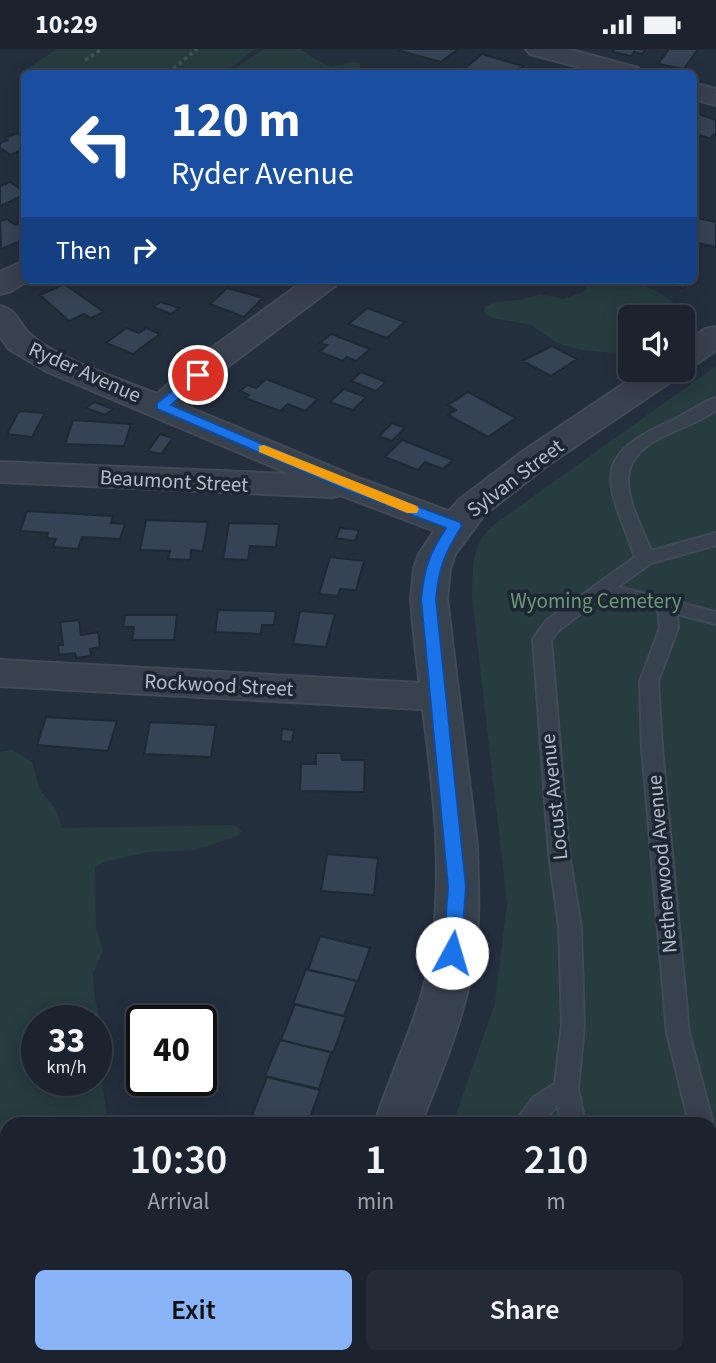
<!DOCTYPE html>
<style>
:root{--surface:#1b232e;--page:#242b36;--text:#f1f3f6;--muted:#a0a4aa;--line:#39404a;--accent:#8ab4f8}
body{margin:0;font-family:"Source Sans 3",sans-serif;background:var(--page);color:var(--text);height:100vh;display:flex;flex-direction:column;font-size:26px;white-space:nowrap}
*{box-sizing:border-box;margin:0}
p{font-size:23px;color:var(--muted)}
.icon{flex:none;width:38px;height:38px;fill:none;stroke:currentColor;stroke-width:2;stroke-linecap:round;stroke-linejoin:round}
.map{position:relative;flex:1;overflow:hidden}
.drawer{position:absolute;left:0px;top:1068px;width:718px;height:247px;display:flex;flex-direction:column;background:var(--surface);border-radius:21px 21px 0 0;box-shadow:0 4px 18px #0003,0 0 0 2px var(--line)}
.drawer>*{flex:none}
.top-card{position:absolute;left:21px;top:21px;width:676px;height:214px;border-radius:10px;box-shadow:0 4px 18px #0003,0 0 0 2px var(--line);background:#1a4fa0;color:#fff;overflow:hidden}
.buttons{position:absolute;left:618px;top:256px;display:grid;gap:14px}
.buttons a{display:grid;place-items:center;width:77px;height:77px;border-radius:10px;background:var(--surface);box-shadow:0 4px 18px #0003,0 0 0 2px var(--line);font-size:35px}
.speed{position:absolute;left:21px;top:956px;display:flex;gap:14px;font-size:35px;font-weight:700;text-align:center}
.speed>*{display:grid;place-content:center;width:91px;height:91px;border-radius:50%;background:var(--surface);box-shadow:0 4px 18px #0003,0 0 0 2px var(--line);line-height:1}
.speed small{font-size:18px;font-weight:400}
.speed .limit{border:4px solid #111;border-radius:10px;background:#fff;color:#111}
.pin{position:absolute;display:grid;place-items:center;width:60px;height:60px;color:#fff;margin:-30px;border:4px solid #fff;border-radius:50%;box-shadow:0 2px 7px #0007}
.me{position:absolute;width:77px;margin:-38px;rotate:6deg;stroke-linejoin:round;filter:drop-shadow(0 0 5px #0008)}
.turn{display:flex;align-items:center;gap:24px;height:147px;padding:0 35px;font-size:32px}
.turn .icon{width:91px;height:91px;stroke-width:2.5}
.turn b{display:block;font-size:49px;line-height:60px}
.then{display:flex;align-items:center;height:66px;padding:0 35px;background:#0003;gap:14px;font-size:26px}
.eta{display:flex;justify-content:space-evenly;align-items:center;height:119px;text-align:center}
.eta b{font-size:42px;font-weight:600;line-height:49px}
.primary-button{display:flex;gap:14px;margin-top:auto;padding:14px 35px}
.primary-button a{flex:1;height:80px;border-radius:10px;background:var(--accent);color:#111;font-size:28px;font-weight:600;line-height:80px;text-align:center}
.primary-button a+a{background:var(--page);color:var(--text)}
.status{display:flex;justify-content:space-between;align-items:center;height:49px;padding:0 35px;background:var(--surface);direction:ltr}
.status svg{height:19px;fill:currentColor}
.map>svg:first-child{display:block}
</style>
<div class="status"><b>10:29</b><svg viewBox="0 0 49 12"><path d="M0 12V9h3v3zM5 12V6h3v6zM10 12V3h3v9zM15 12V0h3v12zM26 1h20v11H26zM47 4h2v5h-2z"/></svg></div>
<div class="map">
<svg width="716" height="1314" viewBox="0 0 716 1314">
<rect width="100%" height="100%" fill="#242f3e"/>
<path fill="#263c3f" fill-rule="evenodd" d="M57,0H255L224,24H49L28,19Z
M264,0H301L313,9L331,18L352,13L360,14V18L356,24H228Z
M590,231C601,231 613,230 624,231C640,233 681,250 682,268H630V304L626,305L581,301L557,294L531,276L493,269L484,265L485,258L494,253L519,251L541,245L563,250L583,243Z
M716,317V1314H380L381,1307H710V1074H453L495,954L507,854L472,548C474,515 469,497 496,474Z
M13,701L32,713L40,741L55,759L62,779L234,776L242,782L237,787L195,801L149,803L104,813L95,818L96,877L103,902L93,924L94,944L102,983L99,1013L108,1074H7V1307H70L67,1314H0V703ZM37,971H96V1031H37Z"/>
<path fill="#364354" stroke="#1f2835" stroke-width="2" d="M402,0H458L441,13L400,2Z
M615,0H646L642,5L634,3L631,7L613,3Z
M669,0H698L684,20L658,15Z
M482,5L523,17L513,24H485L465,19Z
M693,63L716,71V84L710,89L693,85Z
M18,84L24,88V100L11,106L0,99V94L8,91L5,89Z
M10,133L24,142V146L0,157V137Z
M693,168L716,173V198L693,193Z
M7,170L15,176L24,173V191L1,200L0,172Z
M660,231H691L683,239Z
M64,235L104,263L91,269L84,265L69,272L40,246Z
M227,239L263,249L244,268L210,255Z
M161,253L179,259L171,265L153,258Z
M367,259L405,273L387,289L349,275Z
M126,279L139,284L146,279L160,285L133,305L106,294Z
M331,285L370,300L356,312L347,308L343,312L320,303L327,296L320,294Z
M552,297L577,310L551,327L522,312Z
M361,323L386,333L376,342L351,332Z
M266,330L318,350L305,362L288,355L280,362L245,349L249,346L240,342L247,336L256,339Z
M344,340L366,348L353,361L330,353Z
M468,343L516,369L488,388L448,366L456,361L448,356Z
M94,353L113,360L105,366L86,359Z
M19,362L45,364L32,388L7,385Z
M73,371L131,375L124,397L65,395Z
M392,374L405,379L392,392L379,387Z
M160,385L173,389L161,405L148,402Z
M402,391L453,411L443,420L425,413L418,421L385,408Z
M27,462L113,467L111,474L125,475L120,490L82,488L78,500L53,498L56,490L47,489L48,484L20,482Z
M146,471L208,473L203,502L191,501L190,511L168,510L170,502L140,501Z
M229,474L279,475L276,498L250,497L248,511L223,510Z
M340,479L359,481L355,492L336,489Z
M330,508L364,512L356,541L340,540L338,547L319,545Z
M218,561L276,562L274,576H262L261,585L215,583Z
M300,562L335,565L326,598L293,595Z
M125,566H177L174,591H132L134,578H123Z
M79,571L81,586L98,583L100,598L90,600L91,607L76,609L75,604L59,606L58,596H63L60,573Z
M46,668L117,672L108,702L37,696Z
M150,673L216,676L211,708L144,705Z
M282,680L294,681L292,693L281,692Z
M316,704H341L342,711H365L364,743L300,742L301,715H316Z
M327,805L378,809L374,846L321,842Z
M320,887L370,899L358,932L308,921Z
M306,920L357,932L344,967L293,955Z
M295,955L346,968L333,1004L281,991Z
M280,991L331,1003L319,1040L265,1027Z
M267,1028L320,1041L308,1074H288L252,1066Z
M155,1307H218L217,1314H153Z"/>
<g fill="none" stroke-linecap="round" stroke-linejoin="round">
<g stroke="#414a57" stroke-width="4">
<path id="service" d="M716,349V361C698,374 677,380 658,390C605,418 635,460 651,502L716,484V496L651,514L618,538L716,563V575L677,565L678,579L658,632L662,699L689,984L713,1074L710,1079V1074H689L667,984L642,699L640,632L660,579L658,561L605,547L560,580L551,591L569,805L581,878L584,976L578,1040L585,1074H561L558,1057L540,1074H514L534,1048L555,1035L562,976L559,878L549,805L533,590L546,572L635,508C609,434 585,409 673,371C687,365 701,353 716,349Z
M710,1094L716,1096V1127L710,1125Z
M479,1307H505L506,1314H480Z
M672,1307H701L704,1314H675Z"/>
</g>
<g stroke="#414a57" stroke-width="4">
<path id="minor" d="M526,0H568L638,19L642,24H602L530,5Z
M693,34L716,40V56L693,50Z
M24,212V231H29L11,242L0,245V223Z
M305,231H339L335,237L227,318L183,356L361,430L467,469L472,477L467,485L455,488L443,485L340,446L333,448L0,433V413L290,425L48,323L9,300L0,287V257C19,262 18,275 31,286C57,310 123,331 157,345L205,304Z
M0,611L439,635L453,638L458,648L453,658L439,661L0,637Z"/>
</g>
<g stroke="#414a57" stroke-width="4">
<path id="tertiary" d="M716,278V301L693,317L683,319L679,327L549,415L484,466L455,505L450,520L447,550L477,797C478,833 480,869 475,905C466,964 443,1020 421,1074H375C393,1017 422,964 431,904C450,787 419,666 411,550L414,520L419,505L443,469L460,450L525,401L646,320H682V296L705,280Z
M301,1307H353L352,1314H300Z"/>
</g>
<path stroke="#3f5557" stroke-width="3.5" stroke-dasharray="3.5 3.5" stroke-linecap="butt" d="M85,11L102,0
M168,24L197,0"/>
<use href="#service" fill="#38414e" fill-rule="evenodd"/>
<use href="#minor" fill="#38414e" fill-rule="evenodd"/>
<use href="#tertiary" fill="#38414e" fill-rule="evenodd"/>
</g>
<path fill="#1a73e8" stroke="#114b97" stroke-width="2" d="M198,322L203,324V329L171,356L354,434L460,473L462,477C445,504 439,518 436,550L466,838L461,904L459,909L452,911L446,909L443,904L448,838L421,550C424,519 429,505 446,479L344,440L157,360V354Z"/>
<path fill="#f59e0b" d="M264,396L417,457L419,460L417,464H407L259,403V397Z"/>
<g text-anchor="middle" stroke-width="7" stroke-linejoin="round" paint-order="stroke">
<g font-size="21" fill="#b4bcc9" stroke="#1d2633">
<text transform="translate(85 323) rotate(24)" y="7">Ryder Avenue</text>
<text transform="translate(515 429) rotate(-37)" y="7">Sylvan Street</text>
<text transform="translate(174 432) rotate(3)" y="7">Beaumont Street</text>
<text transform="translate(219 636) rotate(3)" y="7">Rockwood Street</text>
<text transform="translate(554 748) rotate(-96)" y="7">Locust Avenue</text>
<text transform="translate(662 815) rotate(-95)" y="7">Netherwood Avenue</text>
</g>
<g font-size="21" fill="#6b9a76" stroke="#1d2633">
<text x="596" y="559">Wyoming Cemetery</text>
</g>
</g>
</svg>
<div class="buttons">
<a><svg class="icon" aria-label="sound" viewBox="0 0 24 24"><path d="M4 9h4l5-4v14l-5-4H4zM17 9q2 3 0 6"/></svg></a>
</div>
<div class="speed"><div>33<small>km/h</small></div><div class="limit">40</div></div>
<div class="pin" style="left:198px;top:326px;background:#d93025"><svg class="icon" aria-label="arrive" viewBox="0 0 24 24"><path d="M6 21V4h12l-3 4 3 4H6"/></svg></div>
<svg class="me" style="left:452px;top:904px" viewBox="-20 -20 40 40"><circle r="19" fill="#fff"/><path d="M0-13L10 11 0 6-10 11z" fill="#1a73e8"/></svg>
<div class="top-card">
<div class="turn"><svg class="icon" aria-label="left" viewBox="0 0 24 24"><path d="M17 20v-9H6M10 6l-5 5 5 5"/></svg><div><b>120 m</b>Ryder Avenue</div></div>
<div class="then">Then<svg class="icon" aria-label="right" viewBox="0 0 24 24"><path d="M7 20v-9h11M14 6l5 5-5 5"/></svg></div>
</div>
<section class="drawer">
<div class="eta">
<div><b>10:30</b><p>Arrival</p></div>
<div><b>1</b><p>min</p></div>
<div><b>210</b><p>m</p></div>
</div>
<div class="primary-button"><a>Exit</a><a>Share</a></div>
</section>
</div>
